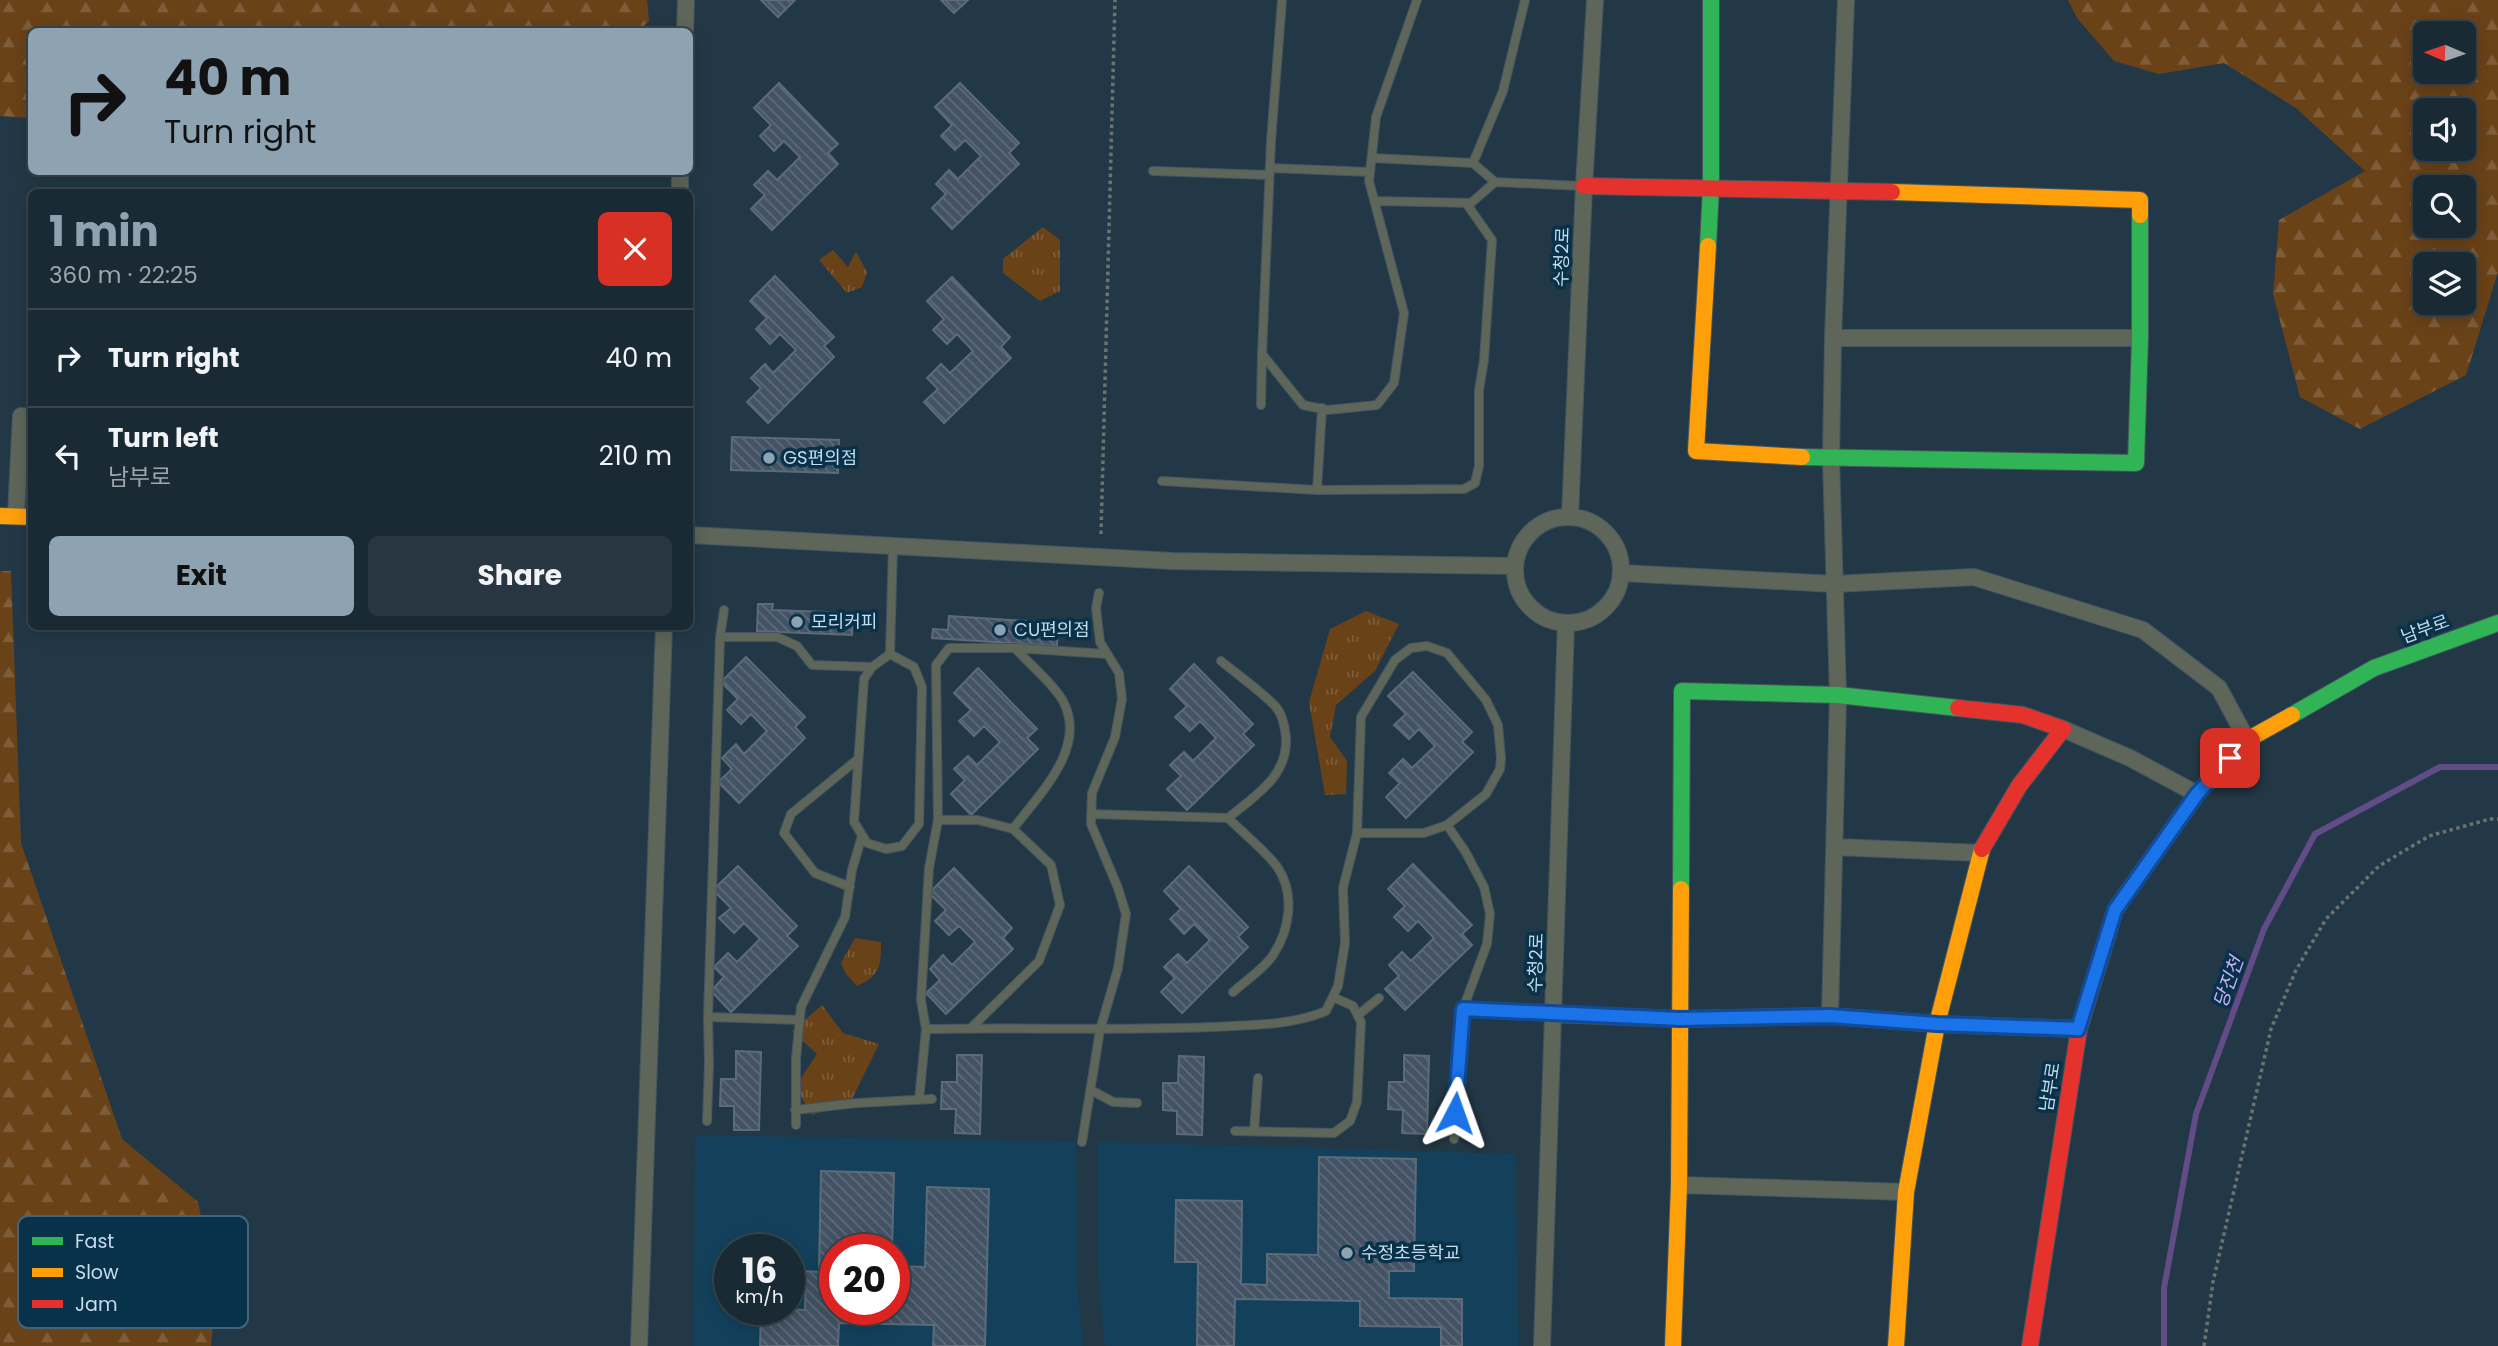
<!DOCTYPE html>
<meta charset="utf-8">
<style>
:root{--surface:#1a2a34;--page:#273640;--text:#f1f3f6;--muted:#9fa7ac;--line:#38464f;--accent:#8ea3b2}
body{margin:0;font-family:Poppins,"Noto Sans KR",sans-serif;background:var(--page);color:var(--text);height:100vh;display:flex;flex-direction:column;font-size:26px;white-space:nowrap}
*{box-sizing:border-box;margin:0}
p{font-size:23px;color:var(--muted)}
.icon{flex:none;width:38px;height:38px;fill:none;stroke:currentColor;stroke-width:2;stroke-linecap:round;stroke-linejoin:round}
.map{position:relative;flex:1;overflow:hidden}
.sheet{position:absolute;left:28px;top:189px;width:665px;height:441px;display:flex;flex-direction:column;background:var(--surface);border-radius:10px;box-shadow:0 4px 18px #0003,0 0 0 2px var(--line)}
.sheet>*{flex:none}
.top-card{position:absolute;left:28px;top:28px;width:665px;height:147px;border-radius:10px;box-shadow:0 4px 18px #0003,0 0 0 2px var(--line);background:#8ea3b2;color:#111;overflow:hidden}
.needle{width:46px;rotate:272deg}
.controls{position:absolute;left:2413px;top:21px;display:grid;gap:14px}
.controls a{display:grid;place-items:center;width:63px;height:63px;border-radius:10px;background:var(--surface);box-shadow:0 4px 18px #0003,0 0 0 2px var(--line);font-size:35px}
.speed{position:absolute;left:714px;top:1234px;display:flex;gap:14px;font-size:35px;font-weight:700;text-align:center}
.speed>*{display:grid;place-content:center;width:91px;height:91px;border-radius:50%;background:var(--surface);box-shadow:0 4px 18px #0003,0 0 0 2px var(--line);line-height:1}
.speed small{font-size:18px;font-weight:400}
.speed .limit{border:10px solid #d22;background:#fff;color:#111}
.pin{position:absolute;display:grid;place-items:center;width:60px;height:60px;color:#fff;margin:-30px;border-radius:14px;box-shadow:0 4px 10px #0006}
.me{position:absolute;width:77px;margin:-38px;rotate:4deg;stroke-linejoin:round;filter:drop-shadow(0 0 5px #0008)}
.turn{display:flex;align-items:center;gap:24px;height:147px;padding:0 21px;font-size:32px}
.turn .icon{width:91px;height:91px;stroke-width:2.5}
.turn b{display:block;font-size:49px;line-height:60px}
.round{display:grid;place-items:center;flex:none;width:74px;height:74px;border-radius:10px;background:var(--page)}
.summary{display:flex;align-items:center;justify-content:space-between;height:119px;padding:0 21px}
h1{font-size:42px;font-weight:700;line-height:52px;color:var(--accent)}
.primary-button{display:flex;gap:14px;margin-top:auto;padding:14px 21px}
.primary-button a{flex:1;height:80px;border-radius:10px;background:var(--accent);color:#111;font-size:28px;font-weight:700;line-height:80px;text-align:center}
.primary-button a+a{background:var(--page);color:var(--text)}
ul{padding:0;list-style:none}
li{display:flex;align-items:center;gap:21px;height:98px;padding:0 21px;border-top:2px solid var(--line)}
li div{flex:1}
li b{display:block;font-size:26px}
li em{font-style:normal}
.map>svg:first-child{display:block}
</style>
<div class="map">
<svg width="2498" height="1346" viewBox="0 0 2498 1346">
<defs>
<pattern id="grass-tufts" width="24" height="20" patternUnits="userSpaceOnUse" patternTransform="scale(1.75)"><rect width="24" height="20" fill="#6a4218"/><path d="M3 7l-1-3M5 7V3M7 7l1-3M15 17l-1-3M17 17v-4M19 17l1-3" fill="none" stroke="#7e5d3a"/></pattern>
<pattern id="forest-firs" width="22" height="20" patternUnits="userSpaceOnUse" patternTransform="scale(1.75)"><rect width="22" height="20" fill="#6a4218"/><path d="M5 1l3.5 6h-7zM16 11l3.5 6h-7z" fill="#7e5d3a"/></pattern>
<pattern id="building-back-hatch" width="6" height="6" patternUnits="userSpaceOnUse" patternTransform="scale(1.75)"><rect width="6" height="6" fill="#435365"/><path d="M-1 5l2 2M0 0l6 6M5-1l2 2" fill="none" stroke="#5d6b7b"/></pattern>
</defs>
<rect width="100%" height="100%" fill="#233846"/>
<path fill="#13415c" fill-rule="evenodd" d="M695,1135L1076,1142L1077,1284L1083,1346H694ZM730,1250H789V1309H730ZM835,1250H894V1309H835Z
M1097,1142L1515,1154L1519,1346H1105L1099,1286Z"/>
<path fill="url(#grass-tufts)" d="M1043,227L1060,240V291L1040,301L1003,273V259Z
M833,250L848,267L856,252L867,272L862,287L847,293L819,260Z
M1366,611L1399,624L1375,671L1336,705L1330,737L1347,761L1346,794L1325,795L1309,702L1330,629Z
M855,938L881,942C881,966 880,976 857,986L846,974L841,963Z
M822,1005L843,1033L879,1044L851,1101L812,1115L795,1087L817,1054L792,1031Z"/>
<path fill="url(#forest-firs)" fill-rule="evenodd" d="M0,0H647L649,21L638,32H32L31,118L0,116Z
M2068,0H2498V272L2466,375L2360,429L2300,397L2273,294L2279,220L2365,171L2296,108L2224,63L2159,74L2114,61L2077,18ZM2426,33H2464V72H2426ZM2426,110H2464V149H2426ZM2426,187H2464V226H2426ZM2426,264H2464V303H2426Z
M0,571H11L21,843L122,1139L198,1202L216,1289L211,1346H0Z"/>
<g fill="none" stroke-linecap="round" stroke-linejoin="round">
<path stroke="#614c87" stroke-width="6" d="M2164,1346V1288L2196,1114L2264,929L2315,834L2440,767H2498"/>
</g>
<path fill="url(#building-back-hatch)" stroke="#5d6b78" stroke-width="2" d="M761,0H795L778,17Z
M941,0H968L954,13Z
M779,83L838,144L828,153L838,164L772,230L751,209L765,195L754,185L768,171L777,180L800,157L784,141L774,151L760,136L771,125L754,108Z
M960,83L1019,143L1009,153L1019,164L952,229L932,208L946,194L936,184L949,170L958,179L981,156L965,140L955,150L941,136L952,125L935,107Z
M775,276L834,337L824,346L834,357L768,423L747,402L761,388L751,378L765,364L773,373L796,350L780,334L770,344L756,329L767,318L750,301Z
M952,277L1010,337L1001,347L1011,358L944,423L924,402L938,389L927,378L941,364L950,373L973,351L957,334L947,344L933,330L944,319L927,301Z
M732,437L839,440L838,473L731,470Z
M758,604H773L772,610L853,613L852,635L757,631Z
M949,616L1058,623L1057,646L932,638L933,629L948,630Z
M746,657L805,717L795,727L805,738L739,803L718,782L732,769L722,758L736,744L744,754L767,731L751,714L741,724L727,710L738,699L721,682Z
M1194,664L1253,724L1243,734L1254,745L1187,810L1167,789L1181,776L1170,765L1184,752L1193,761L1216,738L1200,721L1190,731L1175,717L1187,706L1170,689Z
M978,668L1037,729L1027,738L1038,749L971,815L951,794L965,780L954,769L968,756L977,765L1000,742L984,726L974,736L959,721L971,710L954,693Z
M1413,672L1472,732L1462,742L1473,752L1406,818L1386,797L1400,783L1389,773L1403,759L1412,768L1435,746L1419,729L1409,739L1394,725L1406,714L1388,696Z
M1413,864L1472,925L1462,934L1472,945L1405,1010L1385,989L1399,976L1389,965L1402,952L1411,961L1434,938L1418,921L1408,931L1394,917L1405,906L1388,889Z
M738,866L797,926L787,936L798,946L731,1012L711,991L724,977L714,967L728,953L737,962L760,939L744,923L734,933L719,918L731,908L713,890Z
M1189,866L1248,927L1238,937L1248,947L1182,1013L1161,992L1175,978L1164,967L1178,954L1187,963L1210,940L1194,924L1184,934L1170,919L1181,909L1164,891Z
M954,868L1012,928L1003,938L1013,949L946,1014L926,993L940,980L930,969L943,955L952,965L975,942L959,926L949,935L935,921L946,910L929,893Z
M736,1051L761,1052L759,1130H734V1106H720L721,1079H736Z
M957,1055H982L980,1134L955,1133L956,1109H941L942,1082H957Z
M1404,1055L1429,1056L1427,1134L1402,1133L1403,1110L1388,1109L1389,1082H1404Z
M1179,1056L1204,1057L1202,1135L1177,1134V1111L1163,1110V1083H1178Z
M1319,1157L1416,1159L1414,1271H1389V1298L1462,1299V1346H1441V1327L1360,1326V1301L1235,1299L1234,1346H1197L1198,1262H1175L1176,1200L1242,1201L1241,1284L1267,1285V1254L1318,1255Z
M821,1171L894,1173L892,1250H835V1309H894V1266L925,1267L927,1187L989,1189L985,1346H933L934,1325L839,1323L838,1346H760L761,1309L805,1310L806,1271L819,1272Z"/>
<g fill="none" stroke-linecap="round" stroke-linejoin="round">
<g stroke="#435561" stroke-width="10">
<path id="lane" d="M1282,0L1271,141L1262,354L1303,405L1328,410L1377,405L1394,383L1404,313L1369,181L1376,117L1417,0
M1372,158L1473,163L1495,182L1581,186
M1473,163L1503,91L1525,0
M1270,168L1370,172
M1153,171L1269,175
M1375,201L1471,203L1495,182
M1261,405L1262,354
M1162,481L1317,490L1464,489L1475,483L1479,466V390L1484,360L1492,240L1466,203
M1317,490L1322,408
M720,637H777L797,646L812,665L872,667
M890,654L914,667L922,687L919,824L902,846L886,849L867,843L854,822L864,679L872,667Z
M890,654L893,546
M1091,814L1228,818C1255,796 1288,776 1286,738C1285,728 1283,715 1276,707C1260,690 1239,676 1221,661
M1228,818C1244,834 1265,850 1278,868C1295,894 1290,930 1273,955C1264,969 1245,981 1233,992
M938,820H978L1013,829L1051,865L1060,905L1039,961L971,1028
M1447,825L1465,851L1484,887L1490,914L1487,944L1463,1009L1454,1139
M1013,829C1039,794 1088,748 1063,701C1053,683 1029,664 1015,648
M850,887L815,873L784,833L791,814L858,759
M1463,1009L1553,1014
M1358,1015L1379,998
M708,1017L800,1020
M926,1029C1021,1027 1115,1031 1210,1027C1249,1025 1290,1026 1326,1011L1338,986L1345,943L1343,888L1357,833L1361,717L1395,660L1411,648L1427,646L1447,653L1486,700L1498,725L1501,758L1500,769L1486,794L1447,825L1424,833H1357
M1091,1090L1113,1102L1137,1103
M919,1100L926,1029L921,1000L929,868L938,820L936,665L949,648H1015L1106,654
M795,1110L857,1103L932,1099
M707,1121L709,1064L708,1017L720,637L724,610
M796,1125V1058L801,1007L845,917L852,870L862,836
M1235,1131L1334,1133L1350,1121L1357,1102L1361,1022L1353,1006L1333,997
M1254,1131L1258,1078
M1082,1142L1100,1030L1118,968L1126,914L1118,888L1091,824L1092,793L1115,737L1122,699L1119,673L1100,642L1096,608L1099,593"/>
</g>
<g stroke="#435561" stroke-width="18">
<path id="street" d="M685,32L686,0
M680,192V172
M1833,338H2140
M16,516L21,416L32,417
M1570,516L1584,186L1595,0
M1515 570a53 53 0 1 1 106 0a53 53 0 1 1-106 0Z
M690,535L1172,561L1515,566
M1621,573L1834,584L1974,577L2143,630L2219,688L2247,740
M2063,729L2130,758L2197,794
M1836,847L1980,853
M1553,1014L1680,1019L1830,1016L1937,1024L2079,1029
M1830,1016L1838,695L1831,459L1833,338L1846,0
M1679,1185L1906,1192
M639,1346L664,626
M1542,1346L1566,623"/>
</g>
<g stroke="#435561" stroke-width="18">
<path id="fast" d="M1708,246L1711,187V0
M1802,457L2136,463L2140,338V215
M2292,715L2374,668L2498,623
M1681,889L1682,691L1838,695L1958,708"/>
</g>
<g stroke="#435561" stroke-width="18">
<path id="slow" d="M1892,192L2140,200V215
M1708,246L1696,451L1802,457
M0,516L32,517
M2108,934L2115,910L2197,794L2247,740L2292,715
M1673,1346L1679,1185L1681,889
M1896,1346L1906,1192L1937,1024L1982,849"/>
</g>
<g stroke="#435561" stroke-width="18">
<path id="jam" d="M1584,186L1892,192
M1958,708L2023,715L2063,729L2019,786L1982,849
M2030,1346L2079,1029L2108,934"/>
</g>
<path stroke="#6a736e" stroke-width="3.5" stroke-dasharray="3.5 3.5" stroke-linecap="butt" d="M1101,534L1115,0
M2204,1346L2213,1282L2271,1029L2296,970L2326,919L2379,866L2429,836L2490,819H2498"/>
<use href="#lane" stroke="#5e6659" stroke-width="8"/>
<use href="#street" stroke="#5e6659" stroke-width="16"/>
<use href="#fast" stroke="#30b455" stroke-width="16"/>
<use href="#slow" stroke="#ff9f0a" stroke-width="16"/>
<use href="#jam" stroke="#e5322d" stroke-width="16"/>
</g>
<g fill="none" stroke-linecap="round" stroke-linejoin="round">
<g stroke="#114b97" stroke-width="18">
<path id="route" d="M1455,1113L1463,1009L1680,1019L1830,1016L1937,1024L2078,1029L2115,910L2197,794L2230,758"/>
</g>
<use href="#route" stroke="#1a73e8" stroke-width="12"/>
</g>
<g fill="#8ea3b2" stroke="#08314a" stroke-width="2.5">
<circle cx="769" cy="458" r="7"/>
<circle cx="797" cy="622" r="7"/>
<circle cx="1000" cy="630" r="7"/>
<circle cx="1347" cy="1253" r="7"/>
</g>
<g text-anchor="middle" stroke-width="7" stroke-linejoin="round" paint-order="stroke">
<g font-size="18" fill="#c7dcec" stroke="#08314a">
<text transform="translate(1562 257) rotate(-88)" y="6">수청2로</text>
<text transform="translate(2425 629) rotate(-20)" y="6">남부로</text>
<text transform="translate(1536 963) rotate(-88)" y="6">수청2로</text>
<text transform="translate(2050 1087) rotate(-81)" y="6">남부로</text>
</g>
<g font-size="18" fill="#c7dcec" stroke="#08314a" text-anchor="start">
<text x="783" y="464">GS편의점</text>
<text x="811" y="628">모리커피</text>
<text x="1014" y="636">CU편의점</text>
<text x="1361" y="1259">수정초등학교</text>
</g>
<g font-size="19" font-style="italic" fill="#ccb1fb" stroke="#08314a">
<text transform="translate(2228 982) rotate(-70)" y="7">당진천</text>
</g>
</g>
<rect x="18" y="1216" width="230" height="112" rx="10" fill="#08314a" stroke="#41647b" stroke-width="2"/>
<rect x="32" y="1237" width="31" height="8" fill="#30b455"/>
<rect x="32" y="1268" width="31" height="9" fill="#ff9f0a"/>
<rect x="32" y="1300" width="31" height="8" fill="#e5322d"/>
<g font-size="19" fill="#c7dcec">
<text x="75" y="1248">Fast</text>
<text x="75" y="1279">Slow</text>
<text x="75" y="1311">Jam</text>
</g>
</svg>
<div class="controls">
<a><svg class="needle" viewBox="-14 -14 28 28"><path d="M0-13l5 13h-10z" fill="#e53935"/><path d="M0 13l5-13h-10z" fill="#9fa7ac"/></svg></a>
<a><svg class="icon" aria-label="sound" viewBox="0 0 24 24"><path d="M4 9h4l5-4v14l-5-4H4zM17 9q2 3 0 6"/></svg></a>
<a><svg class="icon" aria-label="search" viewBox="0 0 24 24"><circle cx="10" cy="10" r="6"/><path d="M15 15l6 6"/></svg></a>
<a><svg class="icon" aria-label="layers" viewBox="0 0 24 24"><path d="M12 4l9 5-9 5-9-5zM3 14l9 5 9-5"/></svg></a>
</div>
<div class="speed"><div>16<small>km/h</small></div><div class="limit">20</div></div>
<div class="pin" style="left:2230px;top:758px;background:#d93025"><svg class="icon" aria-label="arrive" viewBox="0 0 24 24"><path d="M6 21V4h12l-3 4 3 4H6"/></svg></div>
<svg class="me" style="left:1455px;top:1113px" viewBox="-20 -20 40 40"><path d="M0-17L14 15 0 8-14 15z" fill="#1a73e8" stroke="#fff" stroke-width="4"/></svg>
<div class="top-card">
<div class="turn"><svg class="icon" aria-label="right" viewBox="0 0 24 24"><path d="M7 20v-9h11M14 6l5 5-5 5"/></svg><div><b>40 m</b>Turn right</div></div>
</div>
<section class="sheet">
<div class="summary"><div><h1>1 min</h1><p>360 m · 22:25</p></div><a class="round" style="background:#d93025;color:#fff"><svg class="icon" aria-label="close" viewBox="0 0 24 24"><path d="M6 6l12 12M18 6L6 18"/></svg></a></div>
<ul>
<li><svg class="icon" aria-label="right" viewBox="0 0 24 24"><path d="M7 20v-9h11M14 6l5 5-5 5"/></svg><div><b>Turn right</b></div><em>40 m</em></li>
<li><svg class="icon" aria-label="left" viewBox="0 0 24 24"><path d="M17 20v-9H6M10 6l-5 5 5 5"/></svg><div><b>Turn left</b><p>남부로</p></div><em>210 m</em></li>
</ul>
<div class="primary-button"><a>Exit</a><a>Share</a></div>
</section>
</div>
